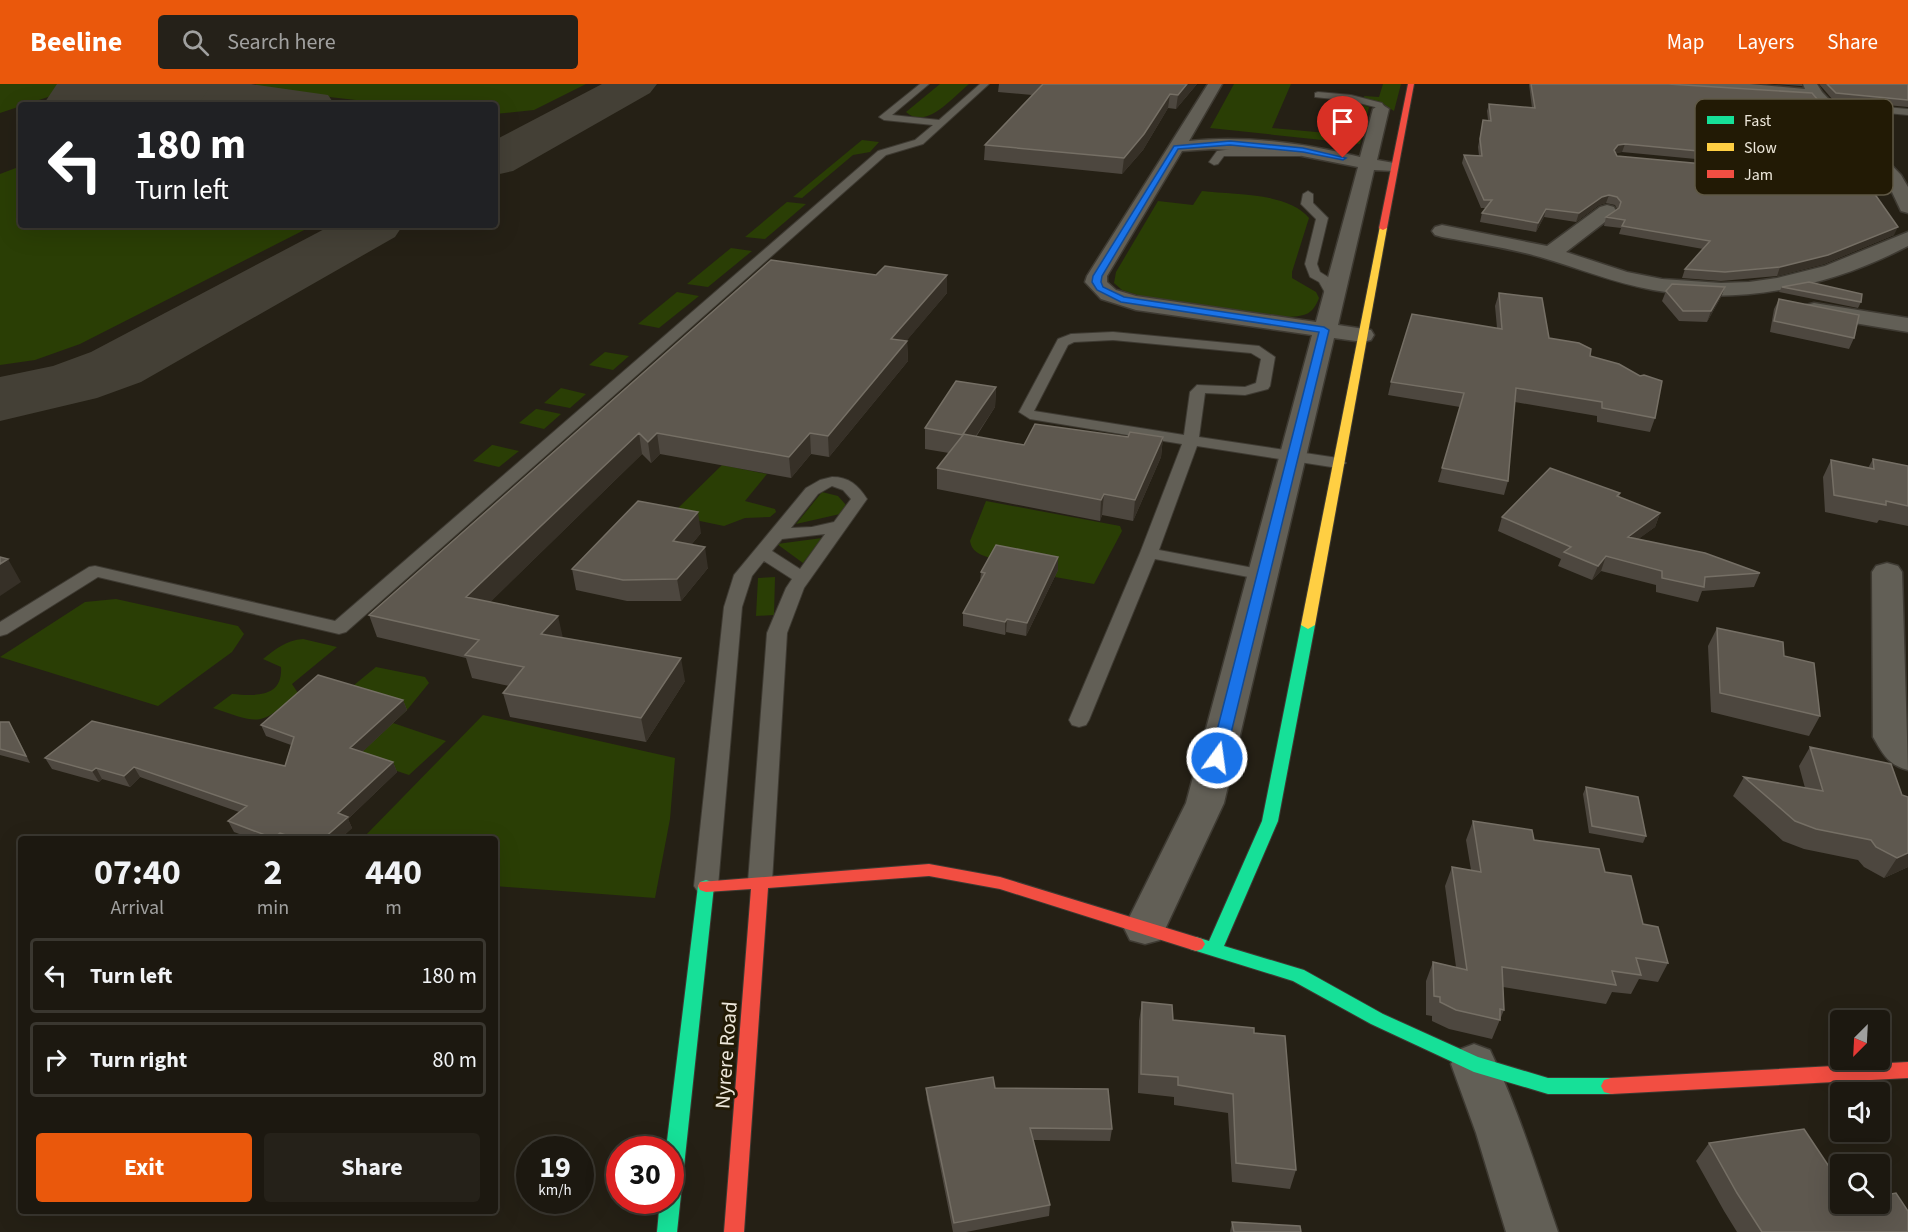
<!DOCTYPE html>
<style>
:root{--surface:#1c1810;--page:#252119;--text:#f1f3f6;--muted:#a0a09f;--line:#3a3730;--accent:#ea580c}
body{margin:0;font-family:"Source Sans 3",sans-serif;background:var(--page);color:var(--text);height:100vh;display:flex;flex-direction:column;font-size:22px;white-space:nowrap}
*{box-sizing:border-box;margin:0}
p{font-size:20px;color:var(--muted)}
.icon{flex:none;width:33px;height:33px;fill:none;stroke:currentColor;stroke-width:2;stroke-linecap:round;stroke-linejoin:round}
.map{position:relative;flex:1;overflow:hidden}
.side{position:absolute;left:18px;top:752px;width:480px;height:378px;display:flex;flex-direction:column;background:var(--surface);border-radius:6px;box-shadow:0 6px 24px #0002,0 0 0 2px var(--line)}
.side>*{flex:none}
.guide{position:absolute;left:18px;top:18px;width:480px;height:126px;border-radius:6px;box-shadow:0 6px 24px #0002,0 0 0 2px var(--line);background:#202124;color:#fff;overflow:hidden}
.needle{width:39px;rotate:204deg}
.buttons{position:absolute;left:1830px;top:926px;display:grid;gap:12px}
.buttons a{display:grid;place-items:center;width:60px;height:60px;border-radius:6px;background:var(--surface);box-shadow:0 6px 24px #0002,0 0 0 2px var(--line);font-size:30px}
.speed{position:absolute;left:516px;top:1052px;display:flex;gap:12px;font-size:30px;font-weight:700;text-align:center}
.speed>*{display:grid;place-content:center;width:78px;height:78px;border-radius:50%;background:var(--surface);box-shadow:0 6px 24px #0002,0 0 0 2px var(--line);line-height:1}
.speed small{font-size:15px;font-weight:400}
.speed .limit{border:9px solid #d22;background:#fff;color:#111}
.pin{position:absolute;display:grid;place-items:center;width:51px;height:51px;color:#fff;margin:-62px -26px;border-radius:50% 50% 50% 0;rotate:-45deg;box-shadow:0 0 6px #0007}
.pin .icon{rotate:45deg}
.me{position:absolute;width:66px;margin:-33px;rotate:14deg;stroke-linejoin:round;filter:drop-shadow(0 0 4px #0008)}
.turn{display:flex;align-items:center;gap:21px;height:126px;padding:0 18px;font-size:27px}
.turn .icon{width:78px;height:78px;stroke-width:2.5}
.turn b{display:block;font-size:42px;line-height:51px}
.eta{display:flex;justify-content:space-evenly;align-items:center;height:102px;text-align:center}
.eta b{font-size:36px;font-weight:700;line-height:42px}
.action{display:flex;gap:12px;margin-top:auto;padding:12px 18px}
.action a{flex:1;height:69px;border-radius:6px;background:var(--accent);color:#fff;font-size:24px;font-weight:700;line-height:69px;text-align:center}
.action a+a{background:var(--page);color:var(--text)}
ul{padding:0;list-style:none}
li{display:flex;align-items:center;gap:18px;height:75px;margin:0 12px 9px;padding:0 6px;border:3px solid var(--line);border-radius:6px}
li div{flex:1}
li b{display:block;font-size:22px}
li em{font-style:normal}
header{display:flex;align-items:center;gap:36px;box-sizing:border-box;height:84px;padding:0 30px;background:var(--accent);color:#fff}
header strong{font-size:28px}
nav{display:flex;gap:33px;margin-inline-start:auto;font-size:21px}
.search{width:420px;height:54px;background:var(--page);display:flex;align-items:center;gap:15px;box-sizing:border-box;padding:0 21px;border-radius:6px;color:var(--muted);font-size:22px}
.map>svg:first-child{display:block}
</style>
<header>
<strong>Beeline</strong>
<div class="search"><svg class="icon" aria-label="search" viewBox="0 0 24 24"><circle cx="10" cy="10" r="6"/><path d="M15 15l6 6"/></svg>Search here</div>
<nav><a>Map</a><a>Layers</a><a>Share</a></nav>
</header>
<div class="map">
<svg width="1908" height="1148" viewBox="0 0 1908 1148">
<rect width="100%" height="100%" fill="#252015"/>
<path fill="#2a3e05" d="M0,0H87L0,29Z
M255,0H586L534,26L495,30V21H400L285,8L261,4Z
M940,0H969C954,12 926,47 906,28Z
M1234,0H1291L1272,44L1338,50L1352,18L1369,23L1360,60L1210,44Z
M1383,0H1401L1394,27L1383,20L1365,15L1364,12L1379,13Z
M862,56L879,58L870,68L853,71L802,114L793,113Z
M21,82V141H314L80,260L35,276L0,281V90Z
M1202,107C1233,111 1288,108 1309,134L1292,188V194L1316,208L1319,214C1313,230 1306,232 1289,233L1153,216L1122,206L1114,199L1116,188L1158,117L1193,121Z
M787,118L806,120L765,155L745,153Z
M731,164L752,167L708,203L687,200Z
M677,208L699,212L659,244L638,240Z
M605,268L629,272L613,286L589,281Z
M561,304L586,310L570,324L544,319Z
M536,325H537L561,330L544,345L519,339Z
M492,361H493L519,367L499,383L473,377Z
M722,381L767,390L745,417L775,425L776,428L770,433L745,434L724,442L671,431Z
M822,408L838,412L846,421L840,430L796,440Z
M986,417L1120,442L1122,447L1094,500L1055,493L1057,486C1039,482 992,478 978,469C973,466 971,462 970,457Z
M822,454L803,479L777,460Z
M775,493L774,531L756,532L758,494Z
M116,515L238,542L244,550L232,568L158,622L0,573L85,518Z
M303,555L337,563L292,600L298,609C259,643 261,640 213,624L232,610C255,612 283,614 281,583L263,575C276,565 286,556 303,555Z
M376,583L425,593L429,599L407,626L376,655L393,639L446,657L409,691L292,652Z
M483,631L675,674L670,735L655,814L495,802V754H363Z"/>
<g fill="none" stroke-linecap="round" stroke-linejoin="round">
<path fill="#444036" fill-rule="evenodd" d="M160,0H251L328,11L335,21H85L92,11Z
M602,0H657L650,9L513,87L495,91V56Z
M332,141H403L395,153L141,298L97,314L0,337V293L53,282L91,268Z"/>
<path fill="#444036" fill-rule="evenodd" d="M57,0H212L198,21H43Z"/>
<g stroke="#3e3a32" stroke-width="2">
<path id="lane" d="M920,0H929L892,31L939,36L980,0H989L923,60L886,71L346,548L339,550L98,493L7,550L0,552V538L89,483L95,482L335,537L878,67L915,56L933,41L884,36L879,33Z
M1318,8L1351,11L1382,19L1386,25L1381,28L1375,23L1351,17L1315,13V9Z
M1828,18L1908,25V31L1825,23L1823,21Z
M1241,64L1300,66L1305,69L1300,72H1224L1218,80L1214,81L1209,78L1217,67Z
M1308,107L1313,110V119L1328,134L1317,180L1320,188L1328,193L1339,211L1338,214H1328L1319,198L1310,193L1305,180L1316,135L1301,120L1303,110Z
M1113,248L1259,262L1275,273L1270,302L1268,305L1245,311L1205,309L1199,353L1338,374L1346,379L1338,384L1197,362L1159,466L1264,486L1270,487L1273,491L1270,495L1264,496L1155,475L1089,636L1086,641L1079,643L1072,641L1069,636L1140,469L1182,360L1030,335L1019,328L1058,255L1071,250ZM1113,256L1251,269L1261,275L1256,299L1245,303L1197,301L1190,308L1184,351L1034,327L1068,261L1074,258Z
M832,393C849,393 858,401 867,415L804,504L787,549L772,798L768,804L760,807L752,804L748,798L767,549L786,504L792,495L764,477L752,492L742,523L718,802L714,808L706,811L698,808L694,802L724,523L734,491L806,404L820,396ZM832,402L843,406L851,415L834,438L812,443L791,444L818,410ZM825,450L800,485L772,467L782,455Z"/>
</g>
<g stroke="#3e3a32" stroke-width="3">
<path id="street" d="M1208,0H1222L1189,57C1247,51 1304,59 1360,73L1373,25L1381,20L1389,25L1377,76L1394,79L1397,83L1394,87L1374,86L1338,241L1371,246L1374,251L1371,256L1363,258L1334,254L1224,719L1160,856L1145,860L1130,856L1124,844L1186,719L1312,251L1136,226L1101,215L1085,198L1087,192ZM1213,65L1287,69L1358,83L1316,238L1136,212L1116,206L1107,198V192L1182,67Z
M1645,0H1750L1805,5L1803,0H1817L1822,8L1901,91L1908,103V129L1901,127L1892,108L1816,98L1813,94L1816,90L1822,89L1886,96L1810,14L1732,8L1652,4Z
M1607,121L1614,123L1616,127L1614,131L1566,168L1627,188L1662,195L1721,199L1749,198L1777,194L1825,182L1908,148V162C1830,203 1740,222 1653,206C1614,199 1578,184 1540,173C1508,164 1475,159 1442,153L1435,151L1432,147L1435,143L1442,141L1547,162L1600,123Z
M1814,219L1908,234V248L1806,231L1803,226L1806,221Z
M1887,479L1898,482L1902,488L1908,686C1888,681 1883,670 1873,653L1872,488L1876,482Z
M1474,960L1490,966C1518,1024 1537,1087 1558,1148H1506L1476,1049L1451,980L1458,966Z"/>
</g>
<g stroke="#3e3a32" stroke-width="2">
<path id="fast" d="M1308,537L1315,541L1278,737L1224,862L1304,886L1383,930L1478,973L1548,994H1611L1618,996L1621,1002L1618,1008L1611,1010H1548L1474,988L1371,940L1293,897L1190,865L1187,860L1190,855L1196,853L1209,857L1262,737L1301,541Z
M706,796L712,798L714,802L677,1148H657L660,1116H670V1065H666L698,802L700,798Z"/>
</g>
<g stroke="#3e3a32" stroke-width="2">
<path id="slow" d="M1380,142L1387,144L1315,541L1308,545L1301,541Z"/>
</g>
<g stroke="#3e3a32" stroke-width="2">
<path id="jam" d="M1408,0H1414L1387,144L1383,146L1379,144Z
M929,780L1000,793L1196,853L1202,855L1205,860L1202,865L1196,867L1000,805L929,792L768,804L744,1148H724L751,805L706,808L700,806L698,802L700,798Z
M1908,978V994L1611,1010L1604,1008L1601,1002L1604,996L1611,994Z"/>
</g>
<use href="#lane" fill="#625f56" fill-rule="evenodd"/>
<use href="#street" fill="#625f56" fill-rule="evenodd"/>
<use href="#fast" fill="#16e098" fill-rule="evenodd"/>
<use href="#slow" fill="#ffcf43" fill-rule="evenodd"/>
<use href="#jam" fill="#f24e42" fill-rule="evenodd"/>
</g>
<path fill="#4d473f" d="M999,0H1197L1176,25L1168,24L1143,66L1122,90L984,76L985,61L1032,11L998,8Z
M1529,0H1668L1858,68L1855,76H1853L1857,82L1853,90L1622,68L1615,69L1617,72L1894,151L1824,180L1777,192L1721,197L1682,194L1685,185L1703,165L1619,150L1621,144L1604,142L1606,133L1617,125L1615,121L1606,119L1599,121L1576,138L1544,133L1536,148L1480,138L1482,129L1486,124H1481L1462,79L1464,71L1479,72L1478,63L1483,36H1488L1487,27L1489,20L1532,24Z
M1774,0H1802V2Z
M1819,0H1908V23L1833,16Z
M771,176L947,209L906,257H907L908,277L829,373L811,370L791,394L660,370L651,379L642,370L490,518L563,554L685,597L646,658L510,633L503,609L509,602L472,594L466,574L377,553L369,531Z
M1725,203L1721,213L1707,238L1679,237L1662,217L1666,207Z
M1782,203L1861,218L1858,224L1779,208Z
M1499,209L1549,254L1590,272L1655,334L1650,348L1597,338V332L1515,318L1508,397L1504,411L1438,398L1460,323L1388,311L1391,298L1497,244L1495,222Z
M1779,215L1854,254L1849,265L1770,248L1774,225Z
M996,303L995,323L976,353L1024,361L1128,353H1163L1161,373L1133,437L1102,431L1100,437L937,405V384L949,369L925,365V344Z
M1873,375L1908,382V442L1879,436L1877,439L1825,428L1823,393L1831,376L1868,384Z
M1620,409L1619,413L1660,429L1655,443L1638,455L1760,489L1754,503L1702,507L1698,518L1656,508V501L1601,487L1592,496L1558,482L1561,475L1498,447L1502,433Z
M701,449L691,461L708,484L681,517H627L576,506L572,485Z
M1058,473V486L1026,552L1006,548L1005,551L963,542V529L980,498L981,488Z
M1717,544L1784,572L1820,632L1809,652L1711,628L1708,562Z
M403,616L407,626L362,668L393,678L397,688L348,735L352,744L341,754H250L234,748L228,737L239,728L140,693L130,703L102,695L99,698L52,685L45,674L285,682L291,661L266,652L261,641Z
M0,638L13,645L30,679L0,671Z
M1810,663L1908,783L1884,794L1864,783L1858,776L1804,765L1783,757L1733,712L1744,693L1805,704L1799,682Z
M1586,703L1646,752L1643,759L1589,749L1583,710Z
M1473,737L1534,756L1605,788L1643,840L1668,879L1658,898L1639,895L1631,910L1612,908L1606,920L1503,903L1504,926L1492,955L1449,945L1432,937V932L1426,931V897L1433,878L1456,883L1445,802L1452,783L1471,786L1466,756Z
M1142,918L1173,936L1254,949L1296,1086L1290,1105L1232,1098L1228,1029L1174,1021V1013L1138,1009L1139,937Z
M926,1004H995L1112,1045L1110,1057L1033,1056L1050,1121L1049,1132L966,1148H953L927,1016Z
M1709,1059L1840,1119L1908,1148H1737L1724,1127L1696,1077Z
M1232,1138L1301,1148H1230Z"/>
<path fill="#363027" d="M1187,0H1197L1176,25L1178,11Z
M1170,10L1168,24L1143,66L1122,90L1124,74Z
M1625,60L1622,68L1616,69L1611,74L1614,66L1618,61Z
M1858,68L1855,76L1846,78L1849,70Z
M1609,111L1606,119L1599,121L1576,138L1579,129L1602,113Z
M1546,125L1544,133L1536,148L1538,139Z
M1898,143L1894,151L1824,180L1777,192L1780,183Z
M947,191V209L892,274L891,255Z
M1725,203L1721,213L1707,238L1711,227Z
M907,257L908,277L829,373L828,352Z
M996,303L995,323L963,371V350Z
M639,349L642,370L472,536L466,513Z
M657,349L660,370L651,379L648,358Z
M810,349L811,370L791,394L789,373Z
M1163,353L1161,373L1133,437L1135,416Z
M1104,410L1102,431L1100,437L1101,416Z
M698,428L701,449L677,478L673,457Z
M1660,429L1655,443L1622,467L1628,453Z
M705,463L708,484L681,517L677,495Z
M1606,472L1601,487L1592,496L1598,482Z
M1058,473V486L1026,552L1027,539Z
M8,475L21,498L0,512V480Z
M558,532L563,554L541,550Z
M1007,535L1006,548L1005,551V538Z
M681,574L685,597L646,658L641,634Z
M403,616L407,626L355,675L350,664Z
M393,678L397,688L348,735L352,744L341,754H324L338,729Z
M134,683L140,693L130,703L124,692Z
M96,684L102,695L99,698L92,687Z
M280,749L283,754H273Z
M1908,769V783L1884,794L1897,774Z"/>
<path fill="#5e584f" stroke="#756f65" stroke-width="1.5" d="M1043,0H1187L1178,11L1170,10L1144,50L1124,74L985,61Z
M1531,0H1668L1812,9L1848,52L1858,68L1849,70L1857,82L1625,60L1618,61L1614,66L1617,72L1758,85L1867,99L1898,143L1828,171L1780,183L1725,188L1685,185L1710,157L1622,142L1625,136L1606,133L1619,124L1621,118L1617,113L1609,111L1602,113L1579,129L1546,125L1538,139L1482,129L1492,116H1484L1464,71L1482,72L1480,55L1483,36L1491,37L1489,20L1535,24Z
M1827,0H1908V16L1836,9Z
M771,176L876,191L885,182L947,191L891,255L907,257L828,352L810,349L789,373L657,349L648,358L639,349L466,513L558,532L541,550L681,574L641,634L503,609L524,583L465,571L479,556L369,531Z
M1809,198L1862,210L1861,218L1782,203Z
M1672,200L1725,203L1711,227H1683L1666,207Z
M1499,209L1542,214L1549,254L1579,259L1591,265L1590,272L1619,280L1640,292L1644,291L1662,297L1655,334L1602,324V318L1516,304L1508,397L1442,384L1464,309L1391,298L1412,230L1502,245Z
M1779,215L1859,231L1854,254L1774,237Z
M956,297L996,303L963,350L1024,361L1035,340L1128,353L1130,348L1163,353L1135,416L1104,410L1101,416L937,384L963,351L925,344Z
M1873,375L1908,382V422L1886,417V421L1834,411L1831,376L1874,385Z
M1550,384L1620,409L1617,412L1660,429L1628,453L1705,469L1760,489L1705,493L1704,503L1662,494V487L1606,472L1598,482L1564,468L1571,463L1502,433Z
M638,417L698,428L673,457L705,463L677,495L623,496L572,485Z
M996,461L1058,473L1027,539L1007,535L1005,538L963,529L985,489L981,488Z
M0,473L8,475L0,480Z
M1717,544L1783,558L1784,572L1814,579L1820,632L1720,609Z
M318,591L403,616L350,664L393,678L338,729L348,733L324,754H295L280,749L273,754L228,737L247,722L134,683L124,692L96,684L92,687L45,674L92,637L285,682L294,653L261,641Z
M0,638H9L26,672L0,665Z
M1810,663L1891,680L1902,711L1908,713V769L1897,774L1876,763L1871,756L1816,745L1795,737L1744,693L1823,707Z
M1586,703L1638,713L1646,752L1592,742Z
M1473,737L1532,746L1534,756L1599,765L1605,788L1631,792L1643,840L1658,843L1668,879L1636,874L1641,891L1612,887L1616,901L1502,883L1504,926L1500,925V936L1456,926L1440,918V913L1434,912L1433,878L1467,886L1452,783L1481,788Z
M1142,918L1172,921L1173,936L1254,944V949L1285,952L1296,1086L1236,1079L1233,1010L1178,1001V993L1141,990Z
M993,993L995,1004L1108,1005L1112,1045L1030,1044L1050,1121L954,1139L926,1004Z
M1804,1045L1840,1099V1119H1880V1112L1896,1109L1908,1127V1148H1762L1737,1109L1709,1059Z
M1232,1138L1300,1142L1301,1148H1234Z"/>
<path fill="#1a73e8" stroke="#114b97" stroke-width="1.5" d="M1230,57L1303,64L1346,74L1343,76L1303,68L1230,61L1178,65L1102,192L1101,198L1103,203L1124,213L1324,243L1329,246L1225,674L1217,679L1210,674L1319,248L1121,218L1097,206L1092,198L1093,192L1174,62Z"/>
<g text-anchor="middle" stroke-width="6" stroke-linejoin="round" paint-order="stroke">
<g font-size="21" fill="#ede7da" stroke="#221a05">
<text transform="translate(726 971) rotate(-86)" y="7">Nyrere Road</text>
</g>
</g>
<rect x="1695" y="15" width="198" height="96" rx="9" fill="#221a05" stroke="#5f5845" stroke-width="1.5"/>
<rect x="1707" y="32" width="27" height="8" fill="#16e098"/>
<rect x="1707" y="59" width="27" height="8" fill="#ffcf43"/>
<rect x="1707" y="86" width="27" height="8" fill="#f24e42"/>
<g font-size="16" fill="#ede7da">
<text x="1744" y="42">Fast</text>
<text x="1744" y="69">Slow</text>
<text x="1744" y="96">Jam</text>
</g>
</svg>
<div class="buttons">
<a><svg class="needle" viewBox="-14 -14 28 28"><path d="M0-13l5 13h-10z" fill="#e53935"/><path d="M0 13l5-13h-10z" fill="#a0a09f"/></svg></a>
<a><svg class="icon" aria-label="sound" viewBox="0 0 24 24"><path d="M4 9h4l5-4v14l-5-4H4zM17 9q2 3 0 6"/></svg></a>
<a><svg class="icon" aria-label="search" viewBox="0 0 24 24"><circle cx="10" cy="10" r="6"/><path d="M15 15l6 6"/></svg></a>
</div>
<div class="speed"><div>19<small>km/h</small></div><div class="limit">30</div></div>
<div class="pin" style="left:1343px;top:74px;background:#d93025"><svg class="icon" aria-label="arrive" viewBox="0 0 24 24"><path d="M6 21V4h12l-3 4 3 4H6"/></svg></div>
<svg class="me" style="left:1217px;top:674px" viewBox="-20 -20 40 40"><circle r="17" fill="#1a73e8" stroke="#fff" stroke-width="3"/><path d="M0-11L8 9 0 5-8 9z" fill="#fff"/></svg>
<div class="guide">
<div class="turn"><svg class="icon" aria-label="left" viewBox="0 0 24 24"><path d="M17 20v-9H6M10 6l-5 5 5 5"/></svg><div><b>180 m</b>Turn left</div></div>
</div>
<section class="side">
<div class="eta">
<div><b>07:40</b><p>Arrival</p></div>
<div><b>2</b><p>min</p></div>
<div><b>440</b><p>m</p></div>
</div>
<ul>
<li><svg class="icon" aria-label="left" viewBox="0 0 24 24"><path d="M17 20v-9H6M10 6l-5 5 5 5"/></svg><div><b>Turn left</b></div><em>180 m</em></li>
<li><svg class="icon" aria-label="right" viewBox="0 0 24 24"><path d="M7 20v-9h11M14 6l5 5-5 5"/></svg><div><b>Turn right</b></div><em>80 m</em></li>
</ul>
<div class="action"><a>Exit</a><a>Share</a></div>
</section>
</div>
